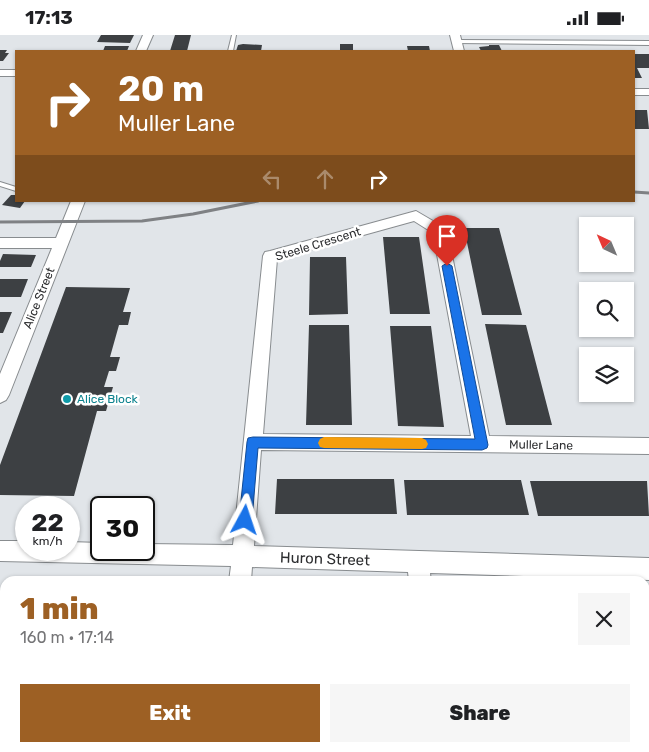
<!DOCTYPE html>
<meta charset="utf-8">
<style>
:root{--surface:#fff;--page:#f6f6f6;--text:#202124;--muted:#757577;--accent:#9d6024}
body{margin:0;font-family:Rubik,sans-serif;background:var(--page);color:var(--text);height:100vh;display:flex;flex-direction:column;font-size:19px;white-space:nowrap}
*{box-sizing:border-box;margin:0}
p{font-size:16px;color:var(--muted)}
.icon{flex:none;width:28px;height:28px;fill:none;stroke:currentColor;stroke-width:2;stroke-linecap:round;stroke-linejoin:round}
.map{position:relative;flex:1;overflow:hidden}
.sheet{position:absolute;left:0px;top:541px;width:650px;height:176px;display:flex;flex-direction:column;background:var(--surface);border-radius:15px 15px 0 0;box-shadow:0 1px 4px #0004}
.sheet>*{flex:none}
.guide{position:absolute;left:15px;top:15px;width:620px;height:152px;border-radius:0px;box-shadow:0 1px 4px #0004;background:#9d6024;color:#fff;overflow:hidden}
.needle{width:32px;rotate:316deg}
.fabs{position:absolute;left:579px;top:182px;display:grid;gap:10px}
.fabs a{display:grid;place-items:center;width:55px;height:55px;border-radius:0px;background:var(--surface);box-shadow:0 1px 4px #0004;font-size:25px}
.speed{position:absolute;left:15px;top:461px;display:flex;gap:10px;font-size:25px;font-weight:700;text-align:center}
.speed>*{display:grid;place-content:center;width:65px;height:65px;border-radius:50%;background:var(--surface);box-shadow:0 1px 4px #0004;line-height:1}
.speed small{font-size:12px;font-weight:400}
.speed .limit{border:2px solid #111;border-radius:8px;background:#fff;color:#111}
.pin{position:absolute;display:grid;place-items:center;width:42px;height:42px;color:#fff;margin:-51px -21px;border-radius:50% 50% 50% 0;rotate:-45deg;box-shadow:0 0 5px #0007}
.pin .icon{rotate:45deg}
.me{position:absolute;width:55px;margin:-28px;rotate:5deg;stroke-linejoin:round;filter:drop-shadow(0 0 4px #0008)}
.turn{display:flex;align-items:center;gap:18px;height:105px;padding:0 20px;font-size:22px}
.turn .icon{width:65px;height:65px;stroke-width:2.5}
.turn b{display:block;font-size:35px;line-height:42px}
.lanes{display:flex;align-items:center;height:48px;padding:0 20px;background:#0003;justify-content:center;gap:25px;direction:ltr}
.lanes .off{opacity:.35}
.round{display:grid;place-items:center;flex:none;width:52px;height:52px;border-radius:0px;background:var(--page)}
.overview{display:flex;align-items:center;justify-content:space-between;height:85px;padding:0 20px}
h1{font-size:30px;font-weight:800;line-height:38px;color:var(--accent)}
.action{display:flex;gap:10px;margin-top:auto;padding:10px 20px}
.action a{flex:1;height:58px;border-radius:0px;background:var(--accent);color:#fff;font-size:20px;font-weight:800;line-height:58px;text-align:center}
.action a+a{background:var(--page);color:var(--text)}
.status{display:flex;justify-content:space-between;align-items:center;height:35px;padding:0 25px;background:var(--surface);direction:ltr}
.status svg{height:14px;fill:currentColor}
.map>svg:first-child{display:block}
</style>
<div class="status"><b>17:13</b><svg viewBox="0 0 49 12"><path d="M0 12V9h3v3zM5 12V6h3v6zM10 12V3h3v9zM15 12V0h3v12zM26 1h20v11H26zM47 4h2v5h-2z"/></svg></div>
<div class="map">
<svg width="649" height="717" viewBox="0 0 649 717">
<rect width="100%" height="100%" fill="#e1e5e9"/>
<path fill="#b8dcc7" d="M245,712H408L409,717H244Z"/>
<path fill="#3d4043" d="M101,0H134L130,8L97,7Z
M175,0H191L187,16H170Z
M243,9L262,10L261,16H236L238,10Z
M340,9H353V16H340Z
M489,10H499L502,16H481L479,12L489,11Z
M105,11H129L127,16H103Z
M407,11H429L430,16H408Z
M0,15H7L5,18H9L3,26H0Z
M634,19H649V33H637L642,43H634Z
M634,75H647L649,94H634Z
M11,160H16V166H25L20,173L2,170Z
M464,193H499L522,280H482Z
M383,202H419L430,279H390Z
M3,219L36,220L31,232H0V226Z
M310,222H346L348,279L309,280Z
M0,244H28L21,262H0Z
M66,252L130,253L123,277H131L128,290H119L110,322H120L116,336H109L104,352H113L106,376H97L74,461L0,460V430Z
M0,277H12L3,298H0Z
M485,289L526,290L552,390H506Z
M309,290H349L352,390H306Z
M390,291H431L444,392L398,391Z
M277,444H394L397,479H275Z
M404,445H521L529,480H407Z
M530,446H647L649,481H538Z
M645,617H649L648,693L645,679Z
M143,712H190L189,717H142Z"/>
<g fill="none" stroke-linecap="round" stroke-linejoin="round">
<g stroke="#888c8f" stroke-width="2">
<path id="service" d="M232,0H236L233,16H228Z
M457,5L649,6V10L455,8V6Z
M0,147L16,152V156L0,151Z"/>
</g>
<g stroke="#888c8f" stroke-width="2">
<path id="minor" d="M143,0H153L146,16H136Z
M450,0H460L464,16H454Z
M0,35H16V41H0Z
M634,54H649V60H634Z
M71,166H85L9,360L6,365L0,368V339L52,213H0V203H56Z
M416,176L445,193L447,196L489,401L649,403V419L261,415L254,511L649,523V545L430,538L431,546H409L408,537L252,532L251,546H229L231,531L0,526V506H26V515H69V507L101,508V515H144V509L233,510L263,221L265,217L270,216ZM414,186L433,198L471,401L263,399L277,224Z
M213,712H238V717H212Z
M426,712H451L452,717H426Z"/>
</g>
<use href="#service" fill="#fff" fill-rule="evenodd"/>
<use href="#minor" fill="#fff" fill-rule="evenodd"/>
<path stroke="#7f8184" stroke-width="3" d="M634,157L649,158
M0,187L142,186L193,179L258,166"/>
</g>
<path fill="#1a73e8" stroke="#114b97" d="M447,228L452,231L488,410L487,413L482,415L258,413L252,485L250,489L245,491L241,489L239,485L247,407L248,403L253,402L475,404L442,231Z"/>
<path fill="#f59e0b" d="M324,402L422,403L426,405L428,409L426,413L422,414L324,413L320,412L318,408L320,404Z"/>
<circle fill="#0f9aa8" stroke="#fff" stroke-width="2" cx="67" cy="364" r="5"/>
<g text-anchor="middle" stroke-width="5" stroke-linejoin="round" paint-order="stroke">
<g font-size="12" fill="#2d2e30" stroke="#fff">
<text transform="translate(318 209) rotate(-17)" y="4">Steele Crescent</text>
<text transform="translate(39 263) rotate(-68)" y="4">Alice Street</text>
<text transform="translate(541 410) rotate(1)" y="4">Muller Lane</text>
</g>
<g font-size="12" fill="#0d838f" stroke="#fff" text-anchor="start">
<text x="77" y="368">Alice Block</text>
</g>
<g font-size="15" fill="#2d2e30" stroke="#fff">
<text transform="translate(325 524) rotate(2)" y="5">Huron Street</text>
</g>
</g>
</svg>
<div class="fabs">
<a><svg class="needle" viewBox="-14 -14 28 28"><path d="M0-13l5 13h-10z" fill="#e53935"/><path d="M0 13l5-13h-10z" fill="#757577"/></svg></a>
<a><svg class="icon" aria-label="search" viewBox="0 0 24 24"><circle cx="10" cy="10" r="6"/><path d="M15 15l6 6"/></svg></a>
<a><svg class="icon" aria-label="layers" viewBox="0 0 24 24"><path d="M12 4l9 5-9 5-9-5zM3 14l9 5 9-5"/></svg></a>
</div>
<div class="speed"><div>22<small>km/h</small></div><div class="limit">30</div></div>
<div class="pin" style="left:447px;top:231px;background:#d93025"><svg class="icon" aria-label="arrive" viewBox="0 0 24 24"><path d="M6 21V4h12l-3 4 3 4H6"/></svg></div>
<svg class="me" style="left:245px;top:485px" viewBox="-20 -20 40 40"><path d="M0-17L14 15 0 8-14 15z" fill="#1a73e8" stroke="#fff" stroke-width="4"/></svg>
<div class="guide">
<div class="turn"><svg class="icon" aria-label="right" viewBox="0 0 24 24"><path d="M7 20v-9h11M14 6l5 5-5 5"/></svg><div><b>20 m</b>Muller Lane</div></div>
<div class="lanes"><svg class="icon off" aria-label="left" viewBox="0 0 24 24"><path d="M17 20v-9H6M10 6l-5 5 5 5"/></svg><svg class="icon off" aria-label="ahead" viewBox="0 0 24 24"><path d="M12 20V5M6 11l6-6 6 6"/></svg><svg class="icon" aria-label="right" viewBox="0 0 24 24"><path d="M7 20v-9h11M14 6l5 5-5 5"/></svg></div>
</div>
<section class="sheet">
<div class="overview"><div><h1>1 min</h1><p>160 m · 17:14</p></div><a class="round"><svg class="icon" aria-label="close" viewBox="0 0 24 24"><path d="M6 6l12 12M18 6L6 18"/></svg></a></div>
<div class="action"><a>Exit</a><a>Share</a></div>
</section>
</div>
